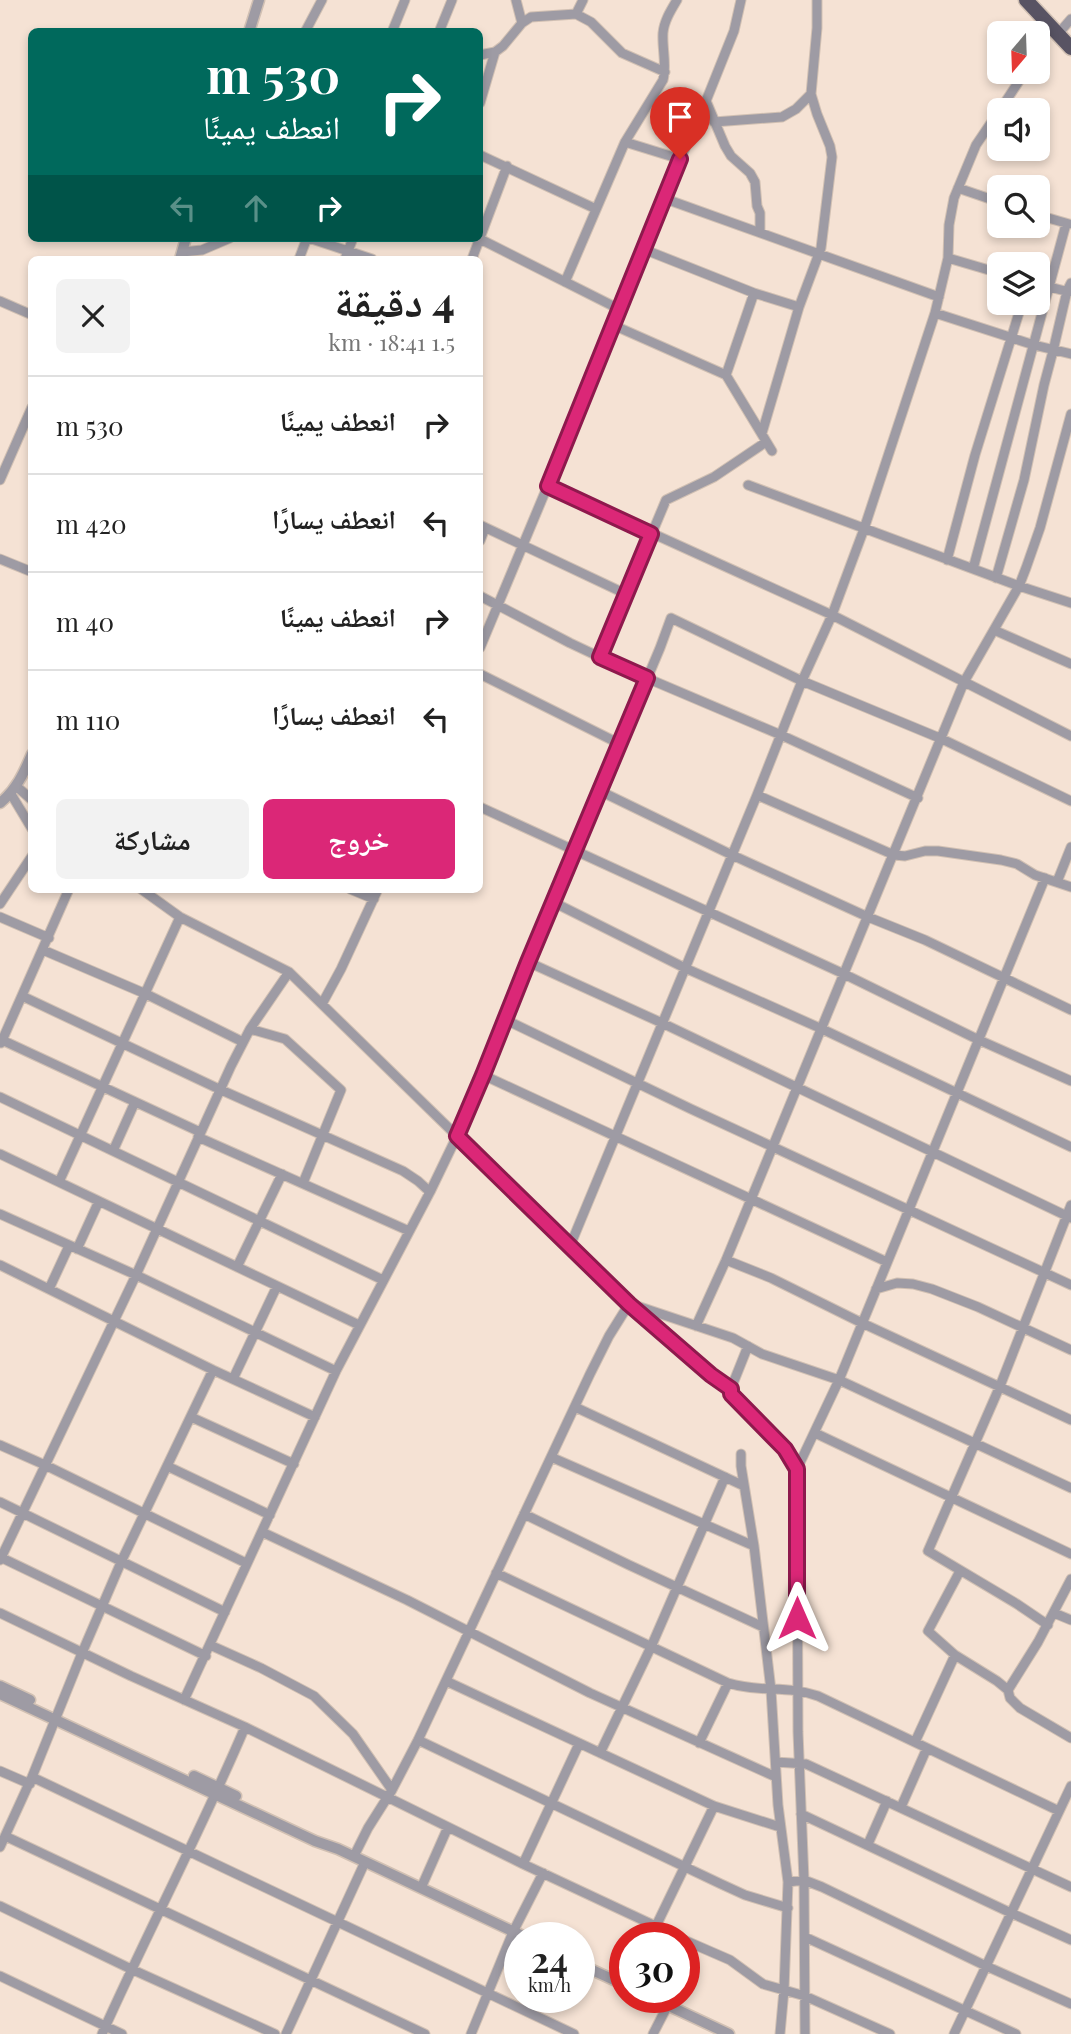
<!DOCTYPE html>
<html lang="ar">
<meta charset="utf-8">
<style>
:root{--surface:#fff;--page:#f2f2f2;--text:#222;--muted:#767676;--line:#e0e0e0;--accent:#db2777}
body{margin:0;font-family:"Playfair Display","Noto Naskh Arabic",serif;background:var(--page);color:var(--text);direction:rtl;height:100vh;display:flex;flex-direction:column;font-size:26px;white-space:nowrap}
*{box-sizing:border-box;margin:0}
p{font-size:23px;color:var(--muted)}
.icon{flex:none;width:38px;height:38px;fill:none;stroke:currentColor;stroke-width:2;stroke-linecap:round;stroke-linejoin:round}
.map{position:relative;flex:1;overflow:hidden;direction:ltr}
.sheet{position:absolute;left:28px;top:256px;width:455px;height:637px;display:flex;flex-direction:column;background:var(--surface);border-radius:10px;box-shadow:0 4px 10px #0003;direction:rtl}
.sheet>*{flex:none}
.hud{position:absolute;left:28px;top:28px;width:455px;height:214px;border-radius:10px;box-shadow:0 4px 10px #0003;direction:rtl;background:#00695c;color:#fff;overflow:hidden}
.needle{width:46px;rotate:199deg}
.fabs{position:absolute;left:987px;top:21px;display:grid;gap:14px}
.fabs a{display:grid;place-items:center;width:63px;height:63px;border-radius:10px;background:var(--surface);box-shadow:0 4px 10px #0003;font-size:35px}
.speed{position:absolute;left:504px;top:1922px;display:flex;gap:14px;font-size:35px;font-weight:700;text-align:center}
.speed>*{display:grid;place-content:center;width:91px;height:91px;border-radius:50%;background:var(--surface);box-shadow:0 4px 10px #0003;line-height:1}
.speed small{font-size:18px;font-weight:400}
.speed .limit{border:10px solid #d22;background:#fff;color:#111}
.pin{position:absolute;display:grid;place-items:center;width:60px;height:60px;color:#fff;margin:-72px -30px;border-radius:50% 50% 50% 0;rotate:-45deg;box-shadow:0 0 7px #0007}
.pin .icon{rotate:45deg}
.me{position:absolute;width:77px;margin:-38px;rotate:0deg;stroke-linejoin:round;filter:drop-shadow(0 0 5px #0008)}
.turn{display:flex;align-items:center;gap:24px;height:147px;padding:0 28px;font-size:32px}
.turn .icon{width:91px;height:91px;stroke-width:2.5}
.turn b{display:block;font-size:49px;line-height:60px}
.lanes{display:flex;align-items:center;height:66px;padding:0 28px;background:#0003;justify-content:center;gap:35px;direction:ltr}
.lanes .off{opacity:.35}
.round{display:grid;place-items:center;flex:none;width:74px;height:74px;border-radius:10px;background:var(--page)}
.overview{display:flex;align-items:center;justify-content:space-between;height:119px;padding:0 28px}
h1{font-size:42px;font-weight:800;line-height:52px}
.button{display:flex;gap:14px;margin-top:auto;padding:14px 28px}
.button a{flex:1;height:80px;border-radius:10px;background:var(--accent);color:#fff;font-size:28px;font-weight:800;line-height:80px;text-align:center}
.button a+a{background:var(--page);color:var(--text)}
ul{padding:0;list-style:none}
li{display:flex;align-items:center;gap:21px;height:98px;padding:0 28px;border-top:2px solid var(--line)}
li div{flex:1}
li b{display:block;font-size:26px}
li em{font-style:normal}
.map>svg:first-child{display:block}
</style>
<div class="map">
<svg width="1071" height="2034" viewBox="0 0 1071 2034">
<rect width="100%" height="100%" fill="#f5e2d4"/>
<g fill="none" stroke-linecap="round" stroke-linejoin="round">
<g stroke="#d1c0b3" stroke-width="11">
<path id="minor" d="M516,0L522,23
M576,14L583,0
M305,32L322,0
M392,32L405,0
M439,32L452,0
M1058,34L1071,19
M1038,49L1049,24
M480,55L495,52L503,46L522,23L531,17L576,14L591,22L622,53L665,72
M706,101L725,146L731,156L750,173L755,182L757,206L760,213V232
M480,103L495,52
M1000,110L1025,72
M714,122L782,117L796,109L811,94
M625,142L680,159
M480,155L596,209
M958,188L999,202
M663,198L939,297
M1038,215L1069,224
M309,238L372,259
M478,238L619,309
M643,249L754,293L799,307
M182,252L202,250L230,238
M948,258L999,273
M299,259L307,238
M345,259L353,238
M472,259L507,166
M565,282L625,142L663,80C667,65 662,49 663,33C664,21 671,10 677,0
M1038,284L1069,292
M0,301L32,315
M935,313L1034,345L1071,354
M613,325L726,375L772,451
M726,375L754,293
M762,433L799,307L821,248L832,157L830,146L817,114L811,94L817,28V0
M0,480L32,407
M748,485L1019,586L1071,603
M548,486L832,615L1071,736
M480,525L626,594
M480,541L485,528
M0,559L32,572
M947,560L975,455L1022,303
M973,569L1066,224
M996,578L1024,480L1044,385L1053,351L1067,291L1071,283
M480,596L570,643L623,668L781,735L918,798
M994,630L1071,664
M480,648L568,437L663,198L706,101L734,31L741,0
M600,657L666,500L714,477L766,442
M480,674L620,744
M16,786L32,800
M600,791L732,855L868,917L925,940L1071,1010
M11,794L32,829
M757,795L894,855L905,856L925,851H938L1001,860L1017,864L1035,875L1071,887
M480,807L844,974L979,1040L1071,1081
M1057,882L1071,847
M141,889L180,917L289,972L629,1304L711,1375L731,1389
M350,889L374,899
M553,902L685,968L822,1029L1071,1147
M0,904L32,856
M0,917L49,938
M43,950L146,994L243,1042
M528,962L662,1023L1071,1218
M22,996L219,1089L403,1171L418,1181L430,1192
M322,1004L341,969L378,889
M506,1020L691,1109L1071,1285
M250,1029L285,1039L341,1090L303,1183
M2,1040L200,1132
M1,1043L69,889
M483,1075L887,1262
M0,1097L383,1280
M198,1137L409,1231
M113,1151L135,1102
M0,1154L359,1325
M59,1182L180,917
M0,1214L136,1275L336,1371
M570,1246L757,795L802,681L832,615L864,529L935,313L948,258L949,225L954,198L976,145L999,111
M77,1249L99,1201
M726,1260L771,1278L862,1323L1071,1420
M0,1265L213,1370L315,1417
M237,1267L282,1174
M49,1289L69,1246
M876,1289L897,1283L913,1284L932,1289L978,1307L1071,1350
M634,1305L733,1338L762,1354L839,1380L1071,1488
M696,1326L726,1260L964,682L1019,586L1026,568L1040,528L1071,414
M748,1346L730,1391C749,1420 781,1438 797,1469
M233,1379L277,1286
M575,1407L744,1486
M191,1417L294,1464
M815,1433L1071,1554
M0,1445L45,1465L246,1563
M741,1454V1466L754,1546L771,1690L778,1805L788,1882L784,1990L780,2034
M551,1457L754,1546
M167,1466L270,1515
M0,1502L225,1612
M524,1514L629,1565L763,1627
M262,1532L407,1600L590,1693L776,1777
M0,1557L206,1656
M0,1560L136,1275L231,1066L250,1029L289,972
M960,1571L928,1631L955,1655L997,1681L1008,1690L1010,1698L1020,1708L1071,1738
M496,1573L728,1683C759,1693 788,1685 818,1696L1059,1811
M0,1613L131,1676L245,1727L523,1864L679,1937
M1054,1613L1071,1620
M1048,1625L1017,1604L928,1551L1000,1386L1071,1205
M210,1645L261,1668L314,1696L353,1734L392,1790
M446,1681L714,1806L780,1827
M1008,1690L1038,1642L1071,1579
M184,1700L336,1371L430,1192L457,1136L483,1075L528,962L660,648L671,618L802,681L942,739L1071,801
M418,1740L721,1884L745,1895L788,1908
M915,1742L955,1655
M699,1743L728,1683
M600,1753L651,1647L725,1477
M776,1762L806,1764L1071,1887
M0,1771L30,1784
M32,1777L574,2034
M901,1807L927,1748
M801,1814L1011,1913L1071,1940
M5,1836L425,2034
M868,1844L887,1801
M0,1847L32,1777L82,1653L122,1560L213,1370
M354,1856L368,1828L392,1790L418,1740L590,1374L609,1336L629,1304
M523,1864L579,1744
M788,1882L804,1880L822,1887L986,1966L1071,2004
M421,1888L448,1827
M0,1906L131,1969L275,2034
M656,1926L714,1806
M805,1937L1016,2034
M684,1940L730,1960L763,1984L805,1996L890,2034
M684,1969L694,1945
M0,1976L122,2034
M102,2034C148,1931 201,1831 245,1727
M286,2034L365,1862
M471,2034L513,1932L543,1873
M653,2034L672,1997
M805,2034L804,1880L798,1732L797,1469L839,1380L1045,878
M954,2034L1071,1786"/>
</g>
<g stroke="#d1c0b3" stroke-width="13">
<path id="tertiary" d="M249,32L259,0
M180,259L186,238
M0,803C16,790 24,773 32,754
M0,1686L30,1700
M0,1694L315,1841L338,1849L525,1937
M194,1776L236,1796
M579,1964L625,1985
M650,1997L729,2034"/>
</g>
<g stroke="#d1c0b3" stroke-width="17">
<path id="trunk" d="M1026,0L1071,48"/>
</g>
<use href="#minor" stroke="#9e9ba4" stroke-width="9"/>
<use href="#tertiary" stroke="#9e9ba4" stroke-width="10"/>
<use href="#trunk" stroke="#585363" stroke-width="14"/>
</g>
<g fill="none" stroke-linecap="round" stroke-linejoin="round">
<g stroke="#8e194d" stroke-width="18">
<path id="route" d="M680,159L548,486L651,534L600,657L647,678L528,962L483,1075L457,1136L629,1304L711,1375L731,1389V1394L785,1449L797,1469V1618"/>
</g>
<use href="#route" stroke="#db2777" stroke-width="12"/>
</g>
</svg>
<div class="fabs">
<a><svg class="needle" viewBox="-14 -14 28 28"><path d="M0-13l5 13h-10z" fill="#e53935"/><path d="M0 13l5-13h-10z" fill="#767676"/></svg></a>
<a><svg class="icon" aria-label="sound" viewBox="0 0 24 24"><path d="M4 9h4l5-4v14l-5-4H4zM17 9q2 3 0 6"/></svg></a>
<a><svg class="icon" aria-label="search" viewBox="0 0 24 24"><circle cx="10" cy="10" r="6"/><path d="M15 15l6 6"/></svg></a>
<a><svg class="icon" aria-label="layers" viewBox="0 0 24 24"><path d="M12 4l9 5-9 5-9-5zM3 14l9 5 9-5"/></svg></a>
</div>
<div class="speed"><div>24<small>km/h</small></div><div class="limit">30</div></div>
<div class="pin" style="left:680px;top:159px;background:#d93025"><svg class="icon" aria-label="arrive" viewBox="0 0 24 24"><path d="M6 21V4h12l-3 4 3 4H6"/></svg></div>
<svg class="me" style="left:797px;top:1618px" viewBox="-20 -20 40 40"><path d="M0-17L14 15 0 8-14 15z" fill="#db2777" stroke="#fff" stroke-width="4"/></svg>
<div class="hud">
<div class="turn"><svg class="icon" aria-label="right" viewBox="0 0 24 24"><path d="M7 20v-9h11M14 6l5 5-5 5"/></svg><div><b>530 m</b>انعطف يمينًا</div></div>
<div class="lanes"><svg class="icon off" aria-label="left" viewBox="0 0 24 24"><path d="M17 20v-9H6M10 6l-5 5 5 5"/></svg><svg class="icon off" aria-label="ahead" viewBox="0 0 24 24"><path d="M12 20V5M6 11l6-6 6 6"/></svg><svg class="icon" aria-label="right" viewBox="0 0 24 24"><path d="M7 20v-9h11M14 6l5 5-5 5"/></svg></div>
</div>
<section class="sheet">
<div class="overview"><div><h1>4 دقيقة</h1><p>1.5 km · 18:41</p></div><a class="round"><svg class="icon" aria-label="close" viewBox="0 0 24 24"><path d="M6 6l12 12M18 6L6 18"/></svg></a></div>
<ul>
<li><svg class="icon" aria-label="right" viewBox="0 0 24 24"><path d="M7 20v-9h11M14 6l5 5-5 5"/></svg><div><b>انعطف يمينًا</b></div><em>530 m</em></li>
<li><svg class="icon" aria-label="left" viewBox="0 0 24 24"><path d="M17 20v-9H6M10 6l-5 5 5 5"/></svg><div><b>انعطف يسارًا</b></div><em>420 m</em></li>
<li><svg class="icon" aria-label="right" viewBox="0 0 24 24"><path d="M7 20v-9h11M14 6l5 5-5 5"/></svg><div><b>انعطف يمينًا</b></div><em>40 m</em></li>
<li><svg class="icon" aria-label="left" viewBox="0 0 24 24"><path d="M17 20v-9H6M10 6l-5 5 5 5"/></svg><div><b>انعطف يسارًا</b></div><em>110 m</em></li>
</ul>
<div class="button"><a>خروج</a><a>مشاركة</a></div>
</section>
</div>
